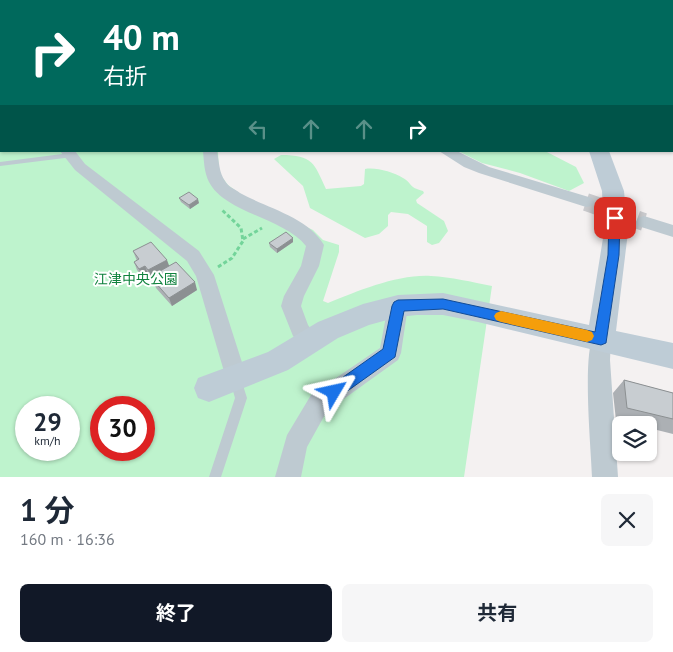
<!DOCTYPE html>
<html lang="ja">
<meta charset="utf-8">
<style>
:root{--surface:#fff;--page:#f6f6f7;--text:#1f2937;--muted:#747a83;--accent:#111827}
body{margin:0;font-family:"PT Sans","Noto Sans JP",sans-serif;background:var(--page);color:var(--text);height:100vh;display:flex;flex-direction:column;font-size:19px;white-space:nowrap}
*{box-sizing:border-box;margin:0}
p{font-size:16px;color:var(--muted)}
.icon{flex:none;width:28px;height:28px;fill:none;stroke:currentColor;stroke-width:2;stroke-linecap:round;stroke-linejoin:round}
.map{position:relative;height:477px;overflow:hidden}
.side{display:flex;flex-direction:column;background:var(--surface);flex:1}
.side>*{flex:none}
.guide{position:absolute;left:0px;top:0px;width:674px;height:152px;box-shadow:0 1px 4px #0004;background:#00695c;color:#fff;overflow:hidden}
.controls{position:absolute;left:612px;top:416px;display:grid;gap:10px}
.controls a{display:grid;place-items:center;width:45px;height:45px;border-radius:8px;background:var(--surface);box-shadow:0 1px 4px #0004;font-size:25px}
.speed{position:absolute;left:15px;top:396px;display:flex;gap:10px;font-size:25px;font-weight:700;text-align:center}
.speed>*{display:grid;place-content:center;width:65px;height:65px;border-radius:50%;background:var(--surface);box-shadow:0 1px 4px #0004;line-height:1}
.speed small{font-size:12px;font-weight:400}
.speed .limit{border:8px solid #d22;background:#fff;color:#111}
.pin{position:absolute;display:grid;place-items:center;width:42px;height:42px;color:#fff;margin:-21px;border-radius:10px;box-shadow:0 2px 8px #0006}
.me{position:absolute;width:55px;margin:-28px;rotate:54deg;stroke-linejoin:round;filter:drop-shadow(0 0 4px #0008)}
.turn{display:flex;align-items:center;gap:18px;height:105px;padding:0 20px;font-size:22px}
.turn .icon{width:65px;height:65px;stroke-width:2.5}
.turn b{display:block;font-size:35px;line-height:42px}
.lanes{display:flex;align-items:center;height:48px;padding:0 20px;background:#0003;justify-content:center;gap:25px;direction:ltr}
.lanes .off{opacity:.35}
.round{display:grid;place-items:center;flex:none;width:52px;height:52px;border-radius:8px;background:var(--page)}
.head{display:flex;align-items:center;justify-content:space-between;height:85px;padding:0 20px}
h1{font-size:30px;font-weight:700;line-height:38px}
.cta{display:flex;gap:10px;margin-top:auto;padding:10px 20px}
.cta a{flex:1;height:58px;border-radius:8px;background:var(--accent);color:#fff;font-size:20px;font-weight:700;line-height:58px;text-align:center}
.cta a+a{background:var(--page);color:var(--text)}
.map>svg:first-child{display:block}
</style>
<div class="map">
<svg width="673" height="477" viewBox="0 0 673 477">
<rect width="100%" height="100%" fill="#f4f1f1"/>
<path fill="#bef3cd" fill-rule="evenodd" d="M0,0H232L1,1V151H218L219,173L228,185L243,196L313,230L323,240L339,245V252L323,301L328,303C358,291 398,274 431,276C451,277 472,282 492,286L464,477H0ZM26,408H69V450H26ZM101,408H144V450H101Z
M458,151H545L576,167L584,183L569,191L520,173L482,163Z
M281,155C313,155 314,163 326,189L361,186L364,184L365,169C376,167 393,172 403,178C413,184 408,187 423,191L424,193L416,200L417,203L444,221L448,231L439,243L432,245L427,242V226L408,214L391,212L388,215V226L379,234L365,238L310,208L303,186L274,159Z"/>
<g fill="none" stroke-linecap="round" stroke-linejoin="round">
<path stroke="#c9cacd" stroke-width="18" stroke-dasharray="18 9" stroke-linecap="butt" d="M586,202L644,222"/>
<g stroke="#7194af" stroke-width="1">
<path id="highway" d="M573,0H591L592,1H574Z
M672,43H673V54H672Z"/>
</g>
<path stroke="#73d49a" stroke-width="3" stroke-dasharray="4 2.5" stroke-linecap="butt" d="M243,239L262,228
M218,267L232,258L243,241L241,228L221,209"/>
<path fill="#becad1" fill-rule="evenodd" d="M70,153L74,155L73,157L0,166V162Z
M236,375L240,376L247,398L221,477H209L235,398L230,380L232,376Z"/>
<path fill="#becad1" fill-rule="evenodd" d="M231,0H241V1H231Z
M0,49H1V57H0Z
M60,151H75L85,164L199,251L214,275L247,378L244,385L236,388L228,385L196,276L187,261L75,170Z
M203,151H217C219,161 219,173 225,181C228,187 235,189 240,193C267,208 308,217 324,245L319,266L304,296L301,306L308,325L319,340L316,346L309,349L302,346L293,336L281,306L284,296L301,266L306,246C284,218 225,213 209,182C204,172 204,161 203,151Z
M439,151H457L489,167L592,198L594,202L592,206L586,207L479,173L464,167Z
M644,216L673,225V237L638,226L636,222L638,218Z
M398,298L405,300L408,306L401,353L398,360L327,411L307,447L301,477H275L287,435L311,395L380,348L388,306L391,300Z
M601,330L608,333L611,339L610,360L618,477H592C591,446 582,357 594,333Z"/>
<path fill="#beccd6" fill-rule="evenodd" d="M333,0H348L349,1H334Z
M589,151H609L624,191L628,232L616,331L673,343V369L478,322L443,315H417L398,317L369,325L338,338L288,370L209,402L198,398L194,388L198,378L268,352L318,322L363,304L398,295L443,293L589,325L604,232L602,191Z"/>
<use href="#highway" fill="#86a9c3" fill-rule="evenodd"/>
</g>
<path fill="#acb0b4" d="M179,198L199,203L190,209L181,202Z
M293,238V242L277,253L270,247L269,243Z
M133,251L169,266L197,290L172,306L156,288L153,280L155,279L154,276L151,278L148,274L142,276L137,270L134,262L137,261Z
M624,380L673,393V434L649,428V425H635L616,420L613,393Z"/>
<path fill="#8c9092" d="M198,199L199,203L190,209L189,205Z
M293,238V242L277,253V249Z
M167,260L170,268L151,278L148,270Z
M145,266L148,274L142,276L139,269Z
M195,282L197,290L172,306L169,298Z"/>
<path fill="#c8cdd1" stroke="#8c9092" d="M189,192L198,199L189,205L179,198Z
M286,232L293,238L277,249L269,243Z
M151,242L167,260L148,270L145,266L139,269L134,262L139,259L133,251Z
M176,262L195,282L169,298L153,280L156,278L153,275Z
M624,380L673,393V419L627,408Z"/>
<path fill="#1a73e8" stroke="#114b97" d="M615,215L620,218L619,255L606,343L601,345L443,309L404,311L395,357L339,397L334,399L329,397L327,392L329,387L383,349L392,306L394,302L398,300L443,299L595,332L608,255L609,218Z"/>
<path fill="#f59e0b" d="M501,311L587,330L592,332L594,336L592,340L587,342L501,322L496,320L494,316L496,313Z"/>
<g text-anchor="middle" stroke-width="4" stroke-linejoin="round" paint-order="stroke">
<g font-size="14" fill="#11833f" stroke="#fff">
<text x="136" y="284">江津中央公園</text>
</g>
</g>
</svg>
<div class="controls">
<a><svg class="icon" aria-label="layers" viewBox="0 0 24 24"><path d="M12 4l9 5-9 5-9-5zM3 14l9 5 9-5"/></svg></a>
</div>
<div class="speed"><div>29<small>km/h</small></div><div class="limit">30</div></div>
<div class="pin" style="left:615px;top:218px;background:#d93025"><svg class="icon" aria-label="arrive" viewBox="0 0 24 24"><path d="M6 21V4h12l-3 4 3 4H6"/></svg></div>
<svg class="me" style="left:334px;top:392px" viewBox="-20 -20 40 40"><path d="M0-17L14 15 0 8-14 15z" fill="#1a73e8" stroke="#fff" stroke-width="4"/></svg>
<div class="guide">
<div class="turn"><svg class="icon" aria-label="right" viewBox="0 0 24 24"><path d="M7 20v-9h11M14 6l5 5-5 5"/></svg><div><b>40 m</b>右折</div></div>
<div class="lanes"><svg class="icon off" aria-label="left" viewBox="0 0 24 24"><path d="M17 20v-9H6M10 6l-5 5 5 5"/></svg><svg class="icon off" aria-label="ahead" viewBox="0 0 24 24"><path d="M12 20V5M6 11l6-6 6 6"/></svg><svg class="icon off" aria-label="ahead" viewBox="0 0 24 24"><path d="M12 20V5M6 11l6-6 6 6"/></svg><svg class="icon" aria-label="right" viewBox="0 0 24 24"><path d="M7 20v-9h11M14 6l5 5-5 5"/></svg></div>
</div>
</div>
<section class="side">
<div class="head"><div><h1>1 分</h1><p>160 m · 16:36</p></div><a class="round"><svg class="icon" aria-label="close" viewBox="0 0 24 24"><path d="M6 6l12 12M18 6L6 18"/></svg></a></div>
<div class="cta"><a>終了</a><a>共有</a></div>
</section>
